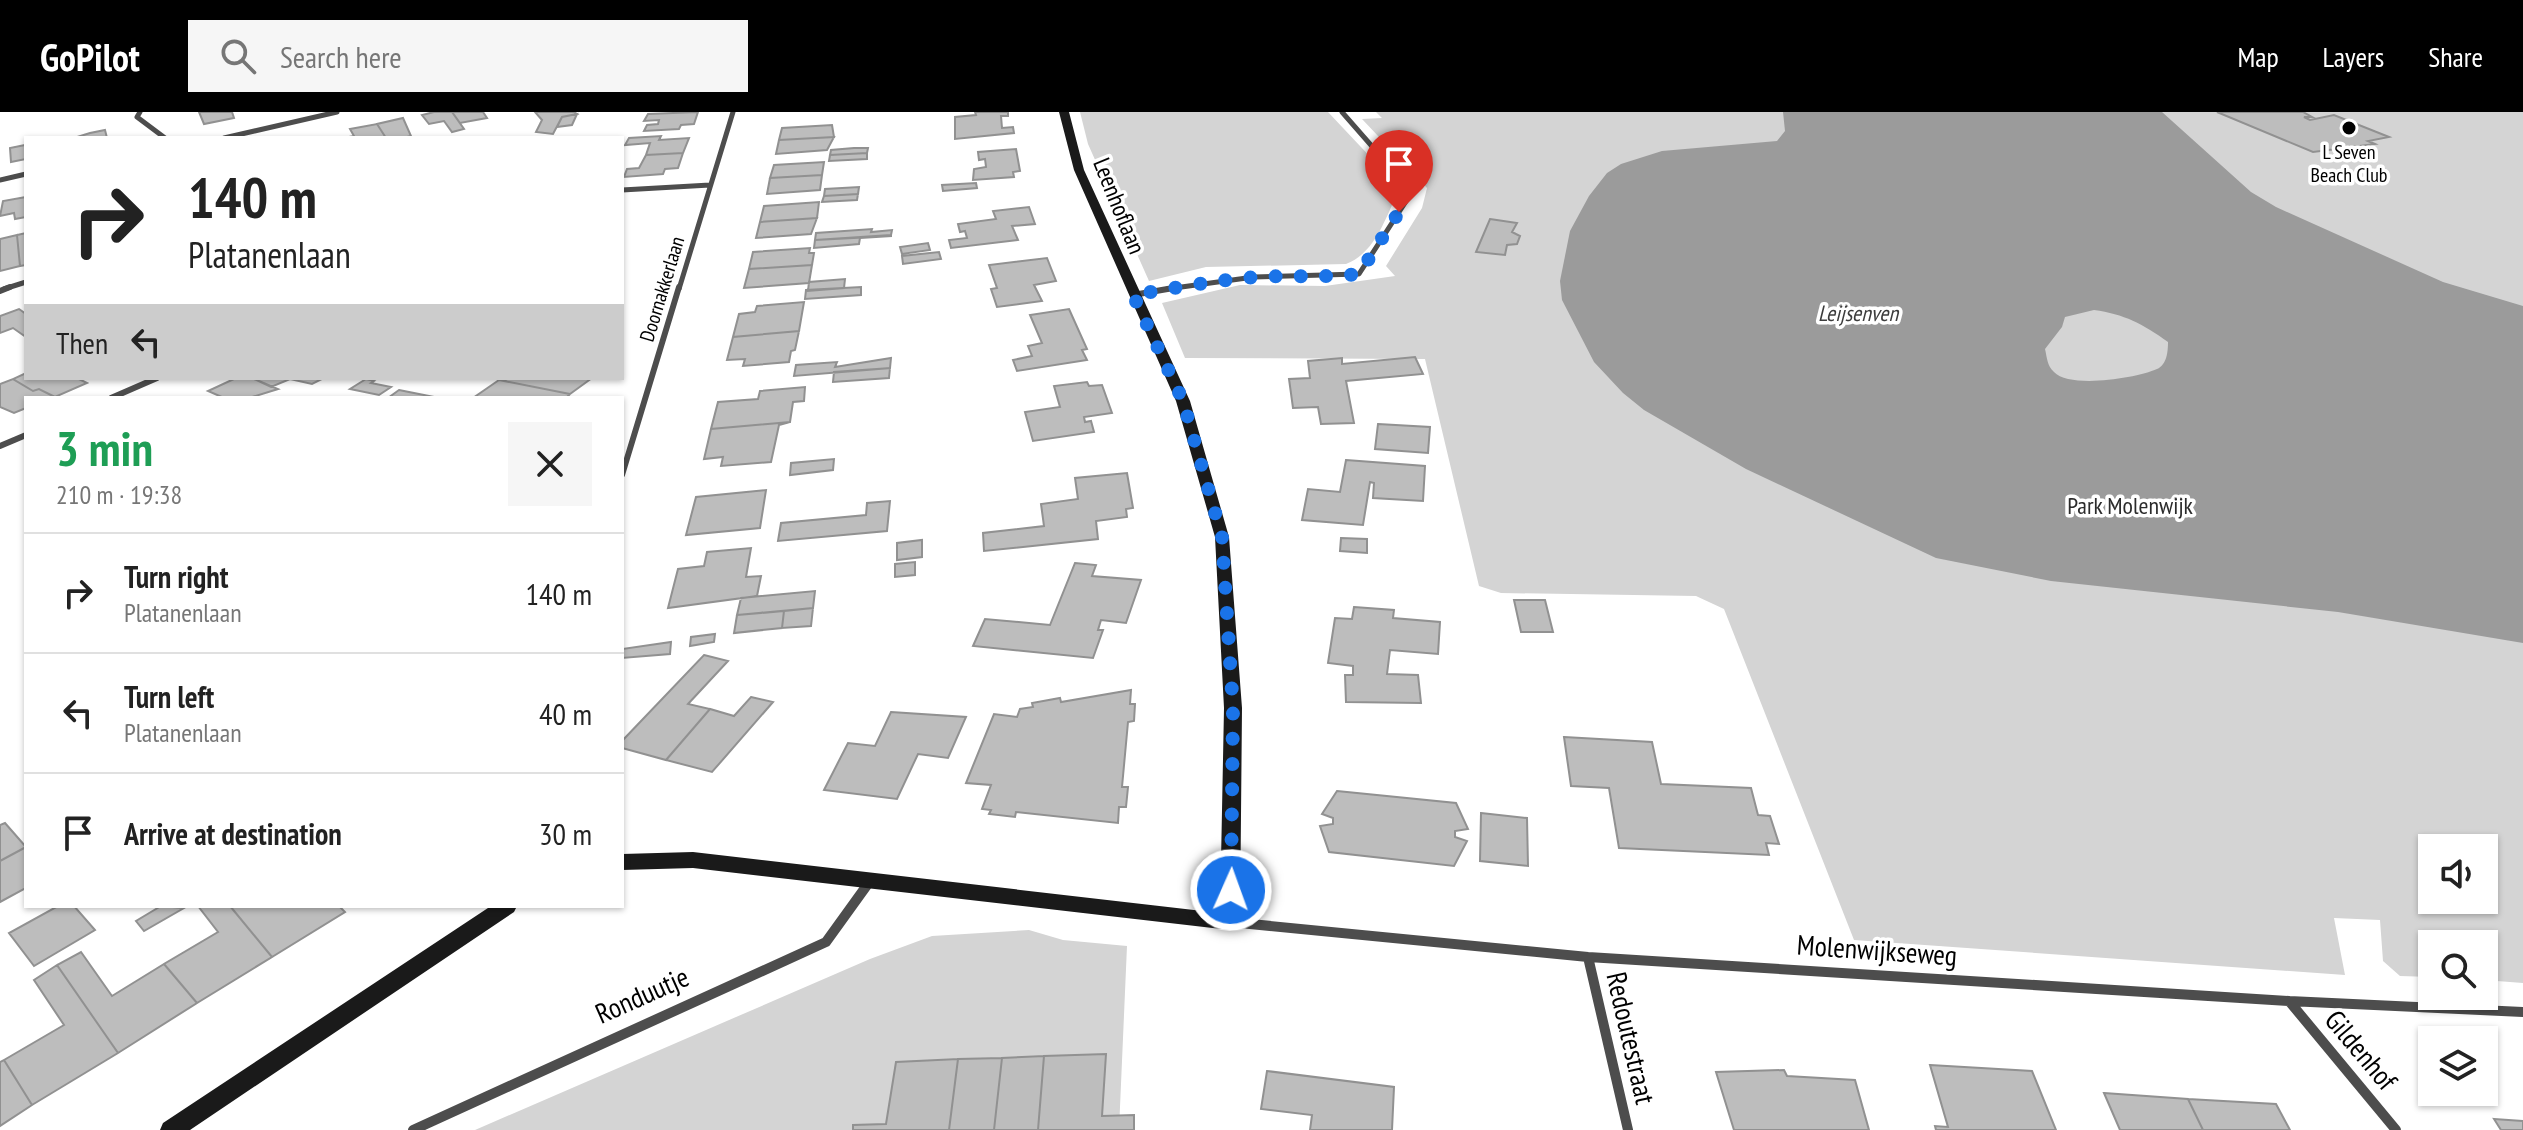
<!DOCTYPE html>
<meta charset="utf-8">
<style>
:root{--surface:#fff;--page:#f6f6f6;--text:#222;--muted:#767676;--line:#e0e0e0;--accent:#000}
body{margin:0;font-family:"PT Sans Narrow",sans-serif;background:var(--page);color:var(--text);height:100vh;display:flex;flex-direction:column;font-size:30px;white-space:nowrap}
*{box-sizing:border-box;margin:0}
p{font-size:26px;color:var(--muted)}
.icon{flex:none;width:44px;height:44px;fill:none;stroke:currentColor;stroke-width:2;stroke-linecap:round;stroke-linejoin:round}
.map{position:relative;flex:1;overflow:hidden}
.sheet{position:absolute;left:24px;top:284px;width:600px;height:512px;display:flex;flex-direction:column;background:var(--surface);border-radius:0px;box-shadow:0 2px 6px #0004}
.sheet>*{flex:none}
.hud{position:absolute;left:24px;top:24px;width:600px;height:244px;border-radius:0px;box-shadow:0 2px 6px #0004;background:#fff;color:var(--text);overflow:hidden}
.buttons{position:absolute;left:2418px;top:722px;display:grid;gap:16px}
.buttons a{display:grid;place-items:center;width:80px;height:80px;border-radius:0px;background:var(--surface);box-shadow:0 2px 6px #0004;font-size:40px}
.pin{position:absolute;display:grid;place-items:center;width:68px;height:68px;color:#fff;margin:-82px -34px;border-radius:50% 50% 50% 0;rotate:-45deg;box-shadow:0 0 8px #0007}
.pin .icon{rotate:45deg}
.me{position:absolute;width:88px;margin:-44px;rotate:2deg;stroke-linejoin:round;filter:drop-shadow(0 0 6px #0008)}
.turn{display:flex;align-items:center;gap:28px;height:168px;padding:0 32px;font-size:36px}
.turn .icon{width:104px;height:104px;stroke-width:2.5}
.turn b{display:block;font-size:56px;line-height:68px}
.then{display:flex;align-items:center;height:76px;padding:0 32px;background:#0003;gap:16px;font-size:30px}
.round{display:grid;place-items:center;flex:none;width:84px;height:84px;border-radius:0px;background:var(--page)}
.headline{display:flex;align-items:center;justify-content:space-between;height:136px;padding:0 32px}
h1{font-size:48px;font-weight:600;line-height:60px;color:#1e9e55}
ul{padding:0;list-style:none}
li{display:flex;align-items:center;gap:24px;height:120px;padding:0 32px;border-top:2px solid var(--line)}
li div{flex:1}
li b{display:block;font-size:30px}
li em{font-style:normal}
header{display:flex;align-items:center;gap:48px;box-sizing:border-box;height:112px;padding:0 40px;background:var(--accent);color:#fff}
header strong{font-size:38px}
nav{display:flex;gap:44px;margin-inline-start:auto;font-size:28px}
.search{width:560px;height:72px;background:var(--page);display:flex;align-items:center;gap:20px;box-sizing:border-box;padding:0 28px;border-radius:0px;color:var(--muted);font-size:30px}
.map>svg:first-child{display:block}
</style>
<header>
<strong>GoPilot</strong>
<div class="search"><svg class="icon" aria-label="search" viewBox="0 0 24 24"><circle cx="10" cy="10" r="6"/><path d="M15 15l6 6"/></svg>Search here</div>
<nav><a>Map</a><a>Layers</a><a>Share</a></nav>
</header>
<div class="map">
<svg width="2523" height="1018" viewBox="0 0 2523 1018">
<rect width="100%" height="100%" fill="#fff"/>
<path fill="#d4d4d4" fill-rule="evenodd" d="M1080,0H1328L1392,68L1398,80C1385,107 1375,141 1346,152L1206,155L1149,169L1088,32Z
M1376,0H2523V871L2484,868V832H2432V865L2400,864L2383,849L2380,808L2334,806L2345,863L1854,828L1724,497L1696,484L1501,481L1479,474L1425,247L1185,246L1162,191L1240,173L1325,174L1395,164L1386,154L1422,96L1427,76L1362,7L1382,6ZM2432,736H2484V788H2432Z
M1029,818L1063,828L1127,834L1119,1018H475L870,847L932,824Z"/>
<path fill="#9b9b9b" fill-rule="evenodd" d="M1783,0H2162L2251,80L2276,95L2443,170L2523,194V531L2338,500L2051,469L1936,446L1746,357L1644,298L1623,281L1594,250L1562,188L1560,169L1570,119L1589,84L1607,61L1621,52L1662,39L1777,29L1785,19ZM2094,198C2124,202 2143,212 2168,230C2168,239 2167,253 2157,257C2137,266 2070,277 2054,260C2047,254 2047,245 2045,237L2062,215L2065,205Z"/>
<path fill="#bdbdbd" stroke="#919191" stroke-width="2" d="M199,0H232L234,6L204,12Z
M434,0H452L464,17L452,20L444,9L429,12L422,3Z
M452,0H483L487,6L460,11Z
M535,0H574L577,2L562,5L553,22L536,20L542,8Z
M698,0L694,12L681,13L679,17L644,19L647,13L658,12L659,8L644,9L648,2Z
M975,0H1008V4H1001L1002,16L1013,15L1014,21L955,27V5L976,3Z
M2217,0H2303L2312,5H2304L2310,8L2334,3L2389,25L2368,29L2375,32L2313,40Z
M577,2L572,13L557,15L562,5Z
M403,6L411,24L403,26H386L377,12Z
M377,12L386,26H344L354,24L350,17Z
M832,13L834,25L779,28L782,16Z
M105,18L107,26H74L90,21Z
M661,24L659,28L689,26L683,41L646,43L650,31L625,33L629,26Z
M834,25L827,38L776,42L779,28Z
M25,33L26,47L11,50L10,36Z
M854,36H868L867,41L830,43L831,38Z
M1016,37L1020,59L1013,60L1014,65L973,68L974,57L986,55L985,47L979,48L978,40Z
M683,41L678,56L665,57L663,62L624,65L627,57L639,56L646,43Z
M867,41V47L829,49L830,43Z
M824,50L822,63L770,66L774,53Z
M822,63L820,78L767,82L770,66Z
M976,71L977,76L943,79L942,73Z
M859,75L858,82L824,84L825,77Z
M858,82L857,88L822,90L824,84Z
M26,85V105L15,107L14,101L0,104L3,89Z
M819,90L817,106L760,110L764,94Z
M1029,95L1035,112L1012,114L1018,128L951,136L949,128L967,126L965,119L960,120L958,112L996,107L993,99Z
M817,106L811,122L756,126L760,110Z
M1490,107L1517,111L1512,120L1520,124L1517,132L1507,133L1505,143L1476,140Z
M872,117L871,120L892,118L891,123L815,128L816,121Z
M26,121V153L20,154L17,123Z
M17,123L20,154L0,159V127Z
M892,124L860,126L859,132L814,136L815,128Z
M928,131L930,138L902,142L900,135Z
M810,136L809,141H814L812,153L749,157L753,140Z
M939,140L941,147L903,152L902,144Z
M1047,146L1056,169L1034,173L1042,189L997,195L991,177L997,176L989,153Z
M812,153L809,171L744,176L749,157Z
M845,167L844,176L808,179L809,170Z
M861,175V183L805,187L806,178Z
M804,190L799,219L733,225L739,202L755,200L757,194Z
M19,197L26,202V225L13,216L0,221V204Z
M1069,197L1087,237L1082,238L1087,248L1017,259L1013,248L1032,244L1028,234L1042,231L1030,203Z
M799,219L795,238L791,239L789,250L743,254L745,247L727,248L733,225Z
M1415,245L1423,262L1346,269L1354,311L1321,312L1318,295L1293,296L1289,267L1310,266L1308,249L1342,246V252Z
M891,246L890,256L794,264L796,253L837,250L835,255Z
M890,256L889,266L833,270L834,260Z
M26,261V266H77L87,271L55,285L39,277L33,279L13,267Z
M236,266H252L278,277L249,286H224L208,279Z
M252,266H319L322,267L312,272L290,267L271,275Z
M508,266H592L570,282L504,269Z
M13,267L33,279L39,277L55,285L26,286V296L14,301L0,295V272Z
M366,267L374,269L371,271L391,275L379,283L350,277Z
M499,268L504,269L570,282L566,286H473Z
M1087,270L1089,274L1102,273L1112,301L1084,305L1085,310L1091,309L1094,320L1033,329L1025,300L1060,295L1054,274Z
M805,275L804,289L793,290L790,310L711,317L718,290L758,287L760,279Z
M399,278L439,286H388Z
M790,310L779,313L771,350L721,354L723,345L704,347L711,317Z
M1378,312L1430,315L1428,341L1375,337Z
M834,347L833,358L790,363L791,351Z
M1346,348L1425,354L1423,389L1373,386L1374,371L1370,370L1363,413L1302,408L1308,377L1340,380Z
M1127,361L1133,396L1126,397L1127,405L1096,409L1098,427L984,439L983,421L1044,414L1041,392L1078,387L1075,366Z
M766,378L760,416L686,423L696,385Z
M890,389L887,419L778,429L781,411L866,403L867,391Z
M1341,426L1367,427V441L1340,439Z
M922,428V445L897,448V431Z
M751,436L746,465L761,464L757,484L668,496L678,457L704,454L707,440Z
M915,450V463L895,465V452Z
M1075,451L1096,453L1092,464L1141,468L1126,511L1101,508L1098,518H1103L1093,546L973,534L985,507L1050,513Z
M815,479L813,496L737,503L741,486Z
M1514,488H1545L1553,520H1521Z
M1354,495L1394,498L1393,506L1440,510L1438,542L1390,538L1387,562L1418,563L1421,591L1346,590L1345,563H1353V554L1328,551L1335,506L1352,507Z
M813,496L811,514L782,516L784,499Z
M784,499L782,516L734,521L737,503Z
M715,522L714,530L690,534L691,525Z
M671,530L670,542L622,546V537Z
M704,543L728,549L688,592L710,597L666,648L622,636V629Z
M1131,578L1130,592H1135L1134,609L1128,610L1122,675H1128L1126,695H1119L1118,711L1016,700L1015,705L989,702L991,698L982,697L991,673L966,671L994,602L1017,605L1020,597L1033,595L1032,591L1060,586L1061,590Z
M751,585L773,590L712,660L666,648L710,597L734,604Z
M891,600L966,605L948,646L918,642L897,687L824,678L848,631L875,634Z
M1564,625L1652,630L1661,672L1751,676L1758,703L1770,704L1779,732L1766,731L1769,743L1619,736L1609,676L1571,674Z
M1337,679L1456,691L1468,717L1455,719V725L1467,729L1454,754L1329,740L1320,714L1333,712V706L1322,702Z
M1481,701L1527,706L1528,754L1480,749Z
M5,711L26,735L0,749V713Z
M26,735V776L0,790V749Z
M58,794H74L95,818L34,854L9,821Z
M161,794L184,796L144,819L136,809Z
M198,794H230L272,845L197,891L164,852L218,820Z
M230,794H339L345,800L272,845Z
M81,840L112,884L164,852L197,891L118,941L57,853Z
M57,853L118,941L32,993L4,948L64,913L34,868Z
M1106,942L1102,1004L1134,1003V1018H1038L1044,944Z
M1044,944L1038,1018H994L1002,946Z
M1002,946L994,1018H949L958,947Z
M958,947L949,1018H853V1013L886,1012L896,950Z
M4,948L32,993L0,1014V950Z
M1930,953L2032,959L2056,1018H1936L1935,1014L1948,1015Z
M1784,958L1787,964L1855,968L1869,1018H1734L1716,960Z
M1267,959L1394,975L1392,1018H1310L1312,1003L1261,997Z
M2104,981L2188,987L2203,1018H2120Z
M2188,987L2276,992L2290,1018H2203Z
M2494,1007L2523,1009V1018H2501Z"/>
<g fill="none" stroke-linecap="round" stroke-linejoin="round">
<path stroke="#4d4d4d" stroke-width="5" d="M140,0L137,5L165,26
M224,26L337,0
M0,68L26,62
M622,78L710,73
M4,177L26,170
M679,177L733,0
M1167,177L1254,165L1359,162L1412,80L1342,0"/>
<path stroke="#4d4d4d" stroke-width="6" d="M0,179L10,175
M1133,183L1179,175
M111,286L157,266
M0,334L26,323
M622,363L679,175"/>
<path stroke="#4d4d4d" stroke-width="10" d="M1230,810L1588,845L2289,889L2523,900
M1588,845L1628,1018
M2289,889L2396,1018
M413,1018L826,830L870,769"/>
<path fill="#1a1a1a" fill-rule="evenodd" d="M1059,0H1069L1084,58L1190,289L1229,425L1242,596L1240,810L1237,816L1230,818L693,756L622,758V742L693,740L1220,801L1224,596L1215,425L1176,289L1074,58Z
M491,794H517L514,800L190,1018H160L163,1011Z"/>
</g>
<g fill="none" stroke-linecap="round" stroke-linejoin="round">
<path stroke="#1a73e8" stroke-width="14" stroke-dasharray="0 25.2" d="M1231,778L1233,596L1222,425L1183,289L1133,183C1174,176 1216,168 1258,165C1292,163 1325,166 1359,162L1399,100"/>
</g>
<circle fill="#000" stroke="#fff" stroke-width="3" cx="2349" cy="16" r="8"/>
<g text-anchor="middle" stroke-width="7" stroke-linejoin="round" paint-order="stroke">
<g font-size="20" fill="#000" stroke="#fff">
<text x="2349" y="47">L Seven<tspan x="2349" dy="23">Beach Club</tspan></text>
</g>
<g font-size="20" fill="#000" stroke="#fff">
<text transform="translate(662 177) rotate(-73)" y="7">Doornakkerlaan</text>
</g>
<g font-size="22" font-style="italic" fill="#3c3c3c" stroke="#fff">
<text x="1858" y="209">Leijsenven</text>
</g>
<g font-size="24" fill="#000" stroke="#fff">
<text transform="translate(1119 94) rotate(68)" y="8">Leenhoflaan</text>
</g>
<g font-size="24" fill="#2b2b2b" stroke="#fff">
<text x="2130" y="402">Park Molenwijk</text>
</g>
<g font-size="28" fill="#000" stroke="#fff">
<text transform="translate(1877 838) rotate(4)" y="10">Molenwijkseweg</text>
<text transform="translate(642 883) rotate(-24)" y="10">Ronduutje</text>
<text transform="translate(1631 926) rotate(77)" y="10">Redoutestraat</text>
<text transform="translate(2361 938) rotate(50)" y="10">Gildenhof</text>
</g>
</g>
</svg>
<div class="buttons">
<a><svg class="icon" aria-label="sound" viewBox="0 0 24 24"><path d="M4 9h4l5-4v14l-5-4H4zM17 9q2 3 0 6"/></svg></a>
<a><svg class="icon" aria-label="search" viewBox="0 0 24 24"><circle cx="10" cy="10" r="6"/><path d="M15 15l6 6"/></svg></a>
<a><svg class="icon" aria-label="layers" viewBox="0 0 24 24"><path d="M12 4l9 5-9 5-9-5zM3 14l9 5 9-5"/></svg></a>
</div>
<div class="pin" style="left:1399px;top:100px;background:#d93025"><svg class="icon" aria-label="arrive" viewBox="0 0 24 24"><path d="M6 21V4h12l-3 4 3 4H6"/></svg></div>
<svg class="me" style="left:1231px;top:778px" viewBox="-20 -20 40 40"><circle r="17" fill="#1a73e8" stroke="#fff" stroke-width="3"/><path d="M0-11L8 9 0 5-8 9z" fill="#fff"/></svg>
<div class="hud">
<div class="turn"><svg class="icon" aria-label="right" viewBox="0 0 24 24"><path d="M7 20v-9h11M14 6l5 5-5 5"/></svg><div><b>140 m</b>Platanenlaan</div></div>
<div class="then">Then<svg class="icon" aria-label="left" viewBox="0 0 24 24"><path d="M17 20v-9H6M10 6l-5 5 5 5"/></svg></div>
</div>
<section class="sheet">
<div class="headline"><div><h1>3 min</h1><p>210 m · 19:38</p></div><a class="round"><svg class="icon" aria-label="close" viewBox="0 0 24 24"><path d="M6 6l12 12M18 6L6 18"/></svg></a></div>
<ul>
<li><svg class="icon" aria-label="right" viewBox="0 0 24 24"><path d="M7 20v-9h11M14 6l5 5-5 5"/></svg><div><b>Turn right</b><p>Platanenlaan</p></div><em>140 m</em></li>
<li><svg class="icon" aria-label="left" viewBox="0 0 24 24"><path d="M17 20v-9H6M10 6l-5 5 5 5"/></svg><div><b>Turn left</b><p>Platanenlaan</p></div><em>40 m</em></li>
<li><svg class="icon" aria-label="arrive" viewBox="0 0 24 24"><path d="M6 21V4h12l-3 4 3 4H6"/></svg><div><b>Arrive at destination</b></div><em>30 m</em></li>
</ul>
</section>
</div>
